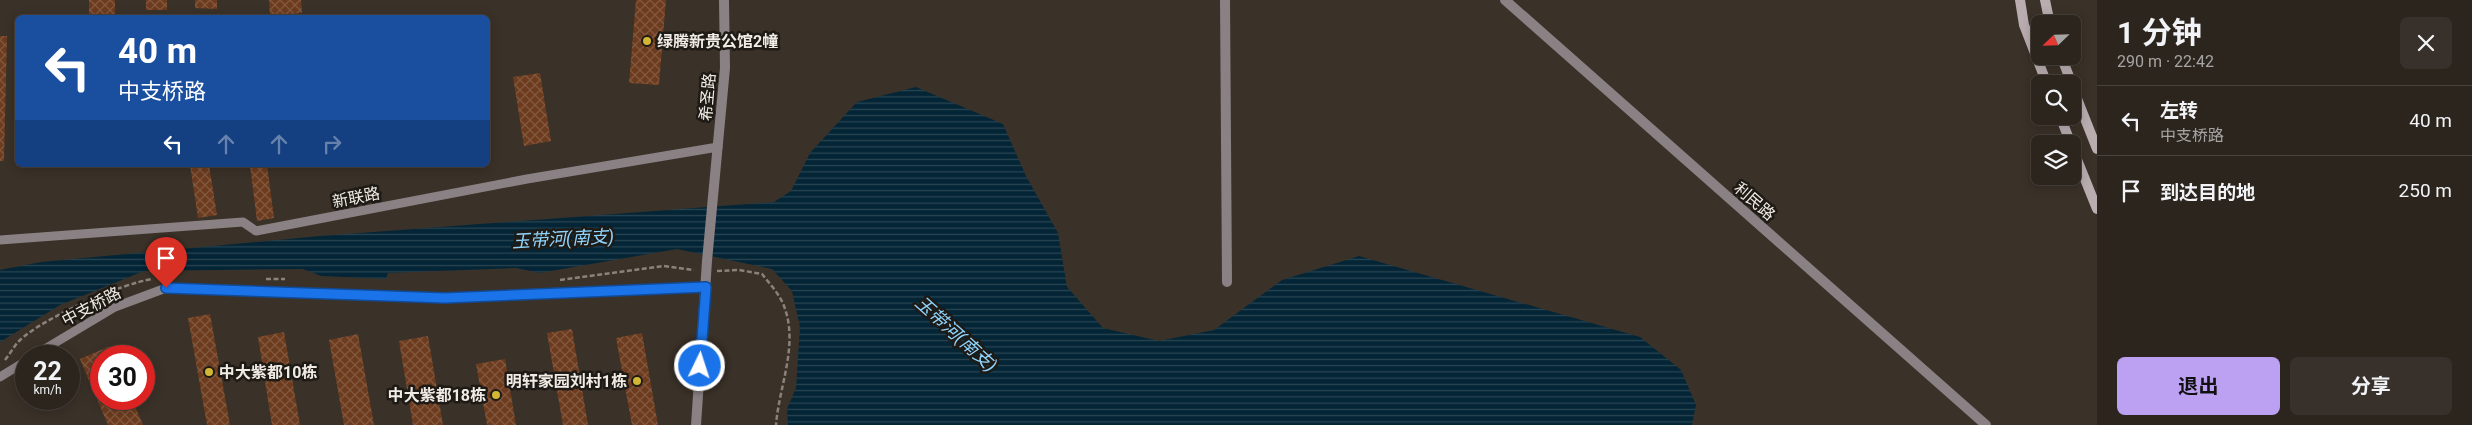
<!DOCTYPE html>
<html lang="zh">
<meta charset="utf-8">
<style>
:root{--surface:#2c251e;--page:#38312b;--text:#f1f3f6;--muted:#a6a5a4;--line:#48423c;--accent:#bca0f2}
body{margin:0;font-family:Roboto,"Noto Sans SC",sans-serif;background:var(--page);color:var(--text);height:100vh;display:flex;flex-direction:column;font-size:19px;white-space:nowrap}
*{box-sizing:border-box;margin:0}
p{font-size:16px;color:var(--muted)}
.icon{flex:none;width:28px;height:28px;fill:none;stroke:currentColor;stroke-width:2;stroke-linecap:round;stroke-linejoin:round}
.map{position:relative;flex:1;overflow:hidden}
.panel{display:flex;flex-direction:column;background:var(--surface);width:375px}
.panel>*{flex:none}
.guide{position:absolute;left:15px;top:15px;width:475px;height:152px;border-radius:8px;box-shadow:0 2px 12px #0003,0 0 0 1px var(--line);background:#1a4fa0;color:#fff;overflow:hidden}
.needle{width:32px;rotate:247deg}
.tools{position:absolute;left:2031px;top:15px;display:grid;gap:10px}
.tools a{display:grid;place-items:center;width:50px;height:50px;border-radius:8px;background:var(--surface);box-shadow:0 2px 12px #0003,0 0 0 1px var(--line);font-size:25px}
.speed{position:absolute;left:15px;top:345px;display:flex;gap:10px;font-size:25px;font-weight:700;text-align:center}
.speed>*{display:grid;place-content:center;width:65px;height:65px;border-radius:50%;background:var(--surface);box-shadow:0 2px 12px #0003,0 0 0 1px var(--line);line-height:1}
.speed small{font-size:12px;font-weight:400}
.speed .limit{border:8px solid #d22;background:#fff;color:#111}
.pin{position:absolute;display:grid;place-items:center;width:42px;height:42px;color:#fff;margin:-51px -21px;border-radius:50% 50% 50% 0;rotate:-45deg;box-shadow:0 0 5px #0007}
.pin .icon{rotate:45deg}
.me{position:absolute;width:55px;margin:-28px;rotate:4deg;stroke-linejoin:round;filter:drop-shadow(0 0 4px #0008)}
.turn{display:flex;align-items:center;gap:18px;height:105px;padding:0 20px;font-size:22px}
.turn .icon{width:65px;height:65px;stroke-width:2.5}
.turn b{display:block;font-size:35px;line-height:42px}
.lanes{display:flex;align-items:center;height:48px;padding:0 20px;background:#0003;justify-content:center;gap:25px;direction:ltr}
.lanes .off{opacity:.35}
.round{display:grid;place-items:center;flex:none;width:52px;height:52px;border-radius:8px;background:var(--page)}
.summary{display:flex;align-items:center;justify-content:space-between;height:85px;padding:0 20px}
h1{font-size:30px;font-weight:700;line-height:38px}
.cta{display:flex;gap:10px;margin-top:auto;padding:10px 20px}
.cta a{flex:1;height:58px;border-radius:8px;background:var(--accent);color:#111;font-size:20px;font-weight:700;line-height:58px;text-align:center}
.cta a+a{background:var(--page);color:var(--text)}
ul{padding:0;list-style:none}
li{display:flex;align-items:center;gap:15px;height:70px;padding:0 20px;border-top:1px solid var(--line)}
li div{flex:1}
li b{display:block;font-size:19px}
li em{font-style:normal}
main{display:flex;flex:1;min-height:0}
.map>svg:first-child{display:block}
</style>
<main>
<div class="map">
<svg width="2097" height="425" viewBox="0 0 2097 425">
<defs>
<pattern id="water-rules" width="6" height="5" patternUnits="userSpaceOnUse" patternTransform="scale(1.25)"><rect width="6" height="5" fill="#042536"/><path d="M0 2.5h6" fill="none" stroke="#294553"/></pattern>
<pattern id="building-cross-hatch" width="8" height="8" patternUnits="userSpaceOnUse" patternTransform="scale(1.25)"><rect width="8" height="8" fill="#6d3b1e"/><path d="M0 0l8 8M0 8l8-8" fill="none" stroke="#82583f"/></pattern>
</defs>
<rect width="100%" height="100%" fill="#3a3128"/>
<path fill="url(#water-rules)" d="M916,87L1003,124L1026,176L1058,233L1067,287L1103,328L1159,341L1214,330L1282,280L1359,256L1640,337L1681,370L1696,405L1692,425H788L787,409L796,388L800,327L792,291L772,269L677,249L540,273L516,268L388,273L386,279L321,276L303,269L144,271L60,305L0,342V270L41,262L320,236L774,202L791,191L810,153L857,102Z"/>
<path fill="url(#building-cross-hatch)" d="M89,0H115V16L89,15Z
M146,0H167V10H146Z
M195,0H217V9L195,8Z
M269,0H301L302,13L270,16Z
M636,0H666L659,85L629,83Z
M0,36H7L4,161H0Z
M540,73L551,141L524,146L513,77Z
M190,165H209L217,215L198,218Z
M250,165H267L274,218L257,221Z
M210,314L230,425H207L188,318Z
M572,329L588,425H563L547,333Z
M284,332L300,425H272L258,337Z
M642,333L658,425H632L616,338Z
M358,334L374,425H344L329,340Z
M428,336L443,425H413L399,341Z
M110,346L114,356H101V399H132L143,425H108L80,359Z
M505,359L516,425H487L476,364Z"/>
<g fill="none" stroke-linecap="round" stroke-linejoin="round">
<path stroke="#8a827b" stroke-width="2.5" stroke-dasharray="5 2.5" stroke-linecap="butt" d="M717,271L739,270L762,274C770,284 780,295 784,306C799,345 779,386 776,425
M266,279H285
M560,280L664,266L694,270
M5,360C10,354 14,346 19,341C41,319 122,283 153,279"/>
<path stroke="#898183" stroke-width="9" d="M0,240L243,222L256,231L527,179L718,147
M33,356L115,307L166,288L445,298L706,287
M0,377L26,361"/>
<path stroke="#898183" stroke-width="10" d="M1225,0L1227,282
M1505,0L1986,425
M696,425L707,261L725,68L724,0"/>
<path stroke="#b9adb0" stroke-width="10" d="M2020,0L2024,25L2047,84
M2045,0L2050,24
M2061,56L2072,84
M2072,86L2097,149
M2060,116L2071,144
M2072,147L2097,209"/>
</g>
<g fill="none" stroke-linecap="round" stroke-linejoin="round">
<g stroke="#114b97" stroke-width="12">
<path id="route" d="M166,288L445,298L706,287L700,366"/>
</g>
<use href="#route" stroke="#1a73e8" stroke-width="9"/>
</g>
<g fill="#d4b635" stroke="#1e1a15" stroke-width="2">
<circle cx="647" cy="41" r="5"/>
<circle cx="209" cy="372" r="5"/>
<circle cx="637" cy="381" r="5"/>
<circle cx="496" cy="395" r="5"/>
</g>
<g text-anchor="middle" stroke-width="5" stroke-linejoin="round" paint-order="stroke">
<g font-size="16" font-weight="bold" fill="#f1ebe5" stroke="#1e1a15" text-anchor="start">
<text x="657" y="47">绿腾新贵公馆2幢</text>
<text x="219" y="378">中大紫都10栋</text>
<text x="627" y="387" text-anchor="end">明轩家园刘村1栋</text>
<text x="486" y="401" text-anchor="end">中大紫都18栋</text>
</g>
<g font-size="16" fill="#f1ebe5" stroke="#1e1a15">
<text transform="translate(707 97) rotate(-85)" y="6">希圣路</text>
<text transform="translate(356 197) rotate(-11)" y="6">新联路</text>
<text transform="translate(1755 201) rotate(41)" y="6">利民路</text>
<text transform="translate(91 306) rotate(-28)" y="6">中支桥路</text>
</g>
<g font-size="18" font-style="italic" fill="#8fd4fd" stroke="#1e1a15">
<text transform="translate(563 239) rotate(-3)" y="6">玉带河(南支)</text>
<text transform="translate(956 334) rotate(42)" y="6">玉带河(南支)</text>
</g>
</g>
</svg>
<div class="tools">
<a><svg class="needle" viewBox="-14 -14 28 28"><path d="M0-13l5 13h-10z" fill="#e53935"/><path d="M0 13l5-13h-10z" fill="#a6a5a4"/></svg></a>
<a><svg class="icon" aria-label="search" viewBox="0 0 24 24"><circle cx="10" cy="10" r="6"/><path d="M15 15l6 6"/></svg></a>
<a><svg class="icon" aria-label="layers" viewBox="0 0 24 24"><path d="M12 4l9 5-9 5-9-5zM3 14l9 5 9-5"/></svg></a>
</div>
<div class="speed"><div>22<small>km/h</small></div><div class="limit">30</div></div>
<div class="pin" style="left:166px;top:288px;background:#d93025"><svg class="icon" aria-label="arrive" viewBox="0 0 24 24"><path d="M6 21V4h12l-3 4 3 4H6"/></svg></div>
<svg class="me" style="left:700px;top:366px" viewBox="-20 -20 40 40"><circle r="17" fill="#1a73e8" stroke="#fff" stroke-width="3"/><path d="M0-11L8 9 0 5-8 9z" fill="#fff"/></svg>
<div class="guide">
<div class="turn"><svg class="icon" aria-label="left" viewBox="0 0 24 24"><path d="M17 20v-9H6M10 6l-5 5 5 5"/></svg><div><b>40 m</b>中支桥路</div></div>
<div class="lanes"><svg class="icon" aria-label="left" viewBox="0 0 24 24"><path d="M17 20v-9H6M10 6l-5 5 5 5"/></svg><svg class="icon off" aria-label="ahead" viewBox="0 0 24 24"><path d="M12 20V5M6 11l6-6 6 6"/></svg><svg class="icon off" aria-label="ahead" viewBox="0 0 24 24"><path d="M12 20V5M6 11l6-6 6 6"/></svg><svg class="icon off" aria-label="right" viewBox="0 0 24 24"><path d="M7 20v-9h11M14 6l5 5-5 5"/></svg></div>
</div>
</div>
<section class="panel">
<div class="summary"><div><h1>1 分钟</h1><p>290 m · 22:42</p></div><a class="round"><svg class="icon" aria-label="close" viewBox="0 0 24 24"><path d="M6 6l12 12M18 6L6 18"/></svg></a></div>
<ul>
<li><svg class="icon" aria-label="left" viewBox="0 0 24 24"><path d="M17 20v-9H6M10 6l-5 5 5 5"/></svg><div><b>左转</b><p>中支桥路</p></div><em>40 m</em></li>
<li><svg class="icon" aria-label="arrive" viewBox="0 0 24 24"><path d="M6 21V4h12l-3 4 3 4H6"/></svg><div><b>到达目的地</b></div><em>250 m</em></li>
</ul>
<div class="cta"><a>退出</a><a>分享</a></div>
</section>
</main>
